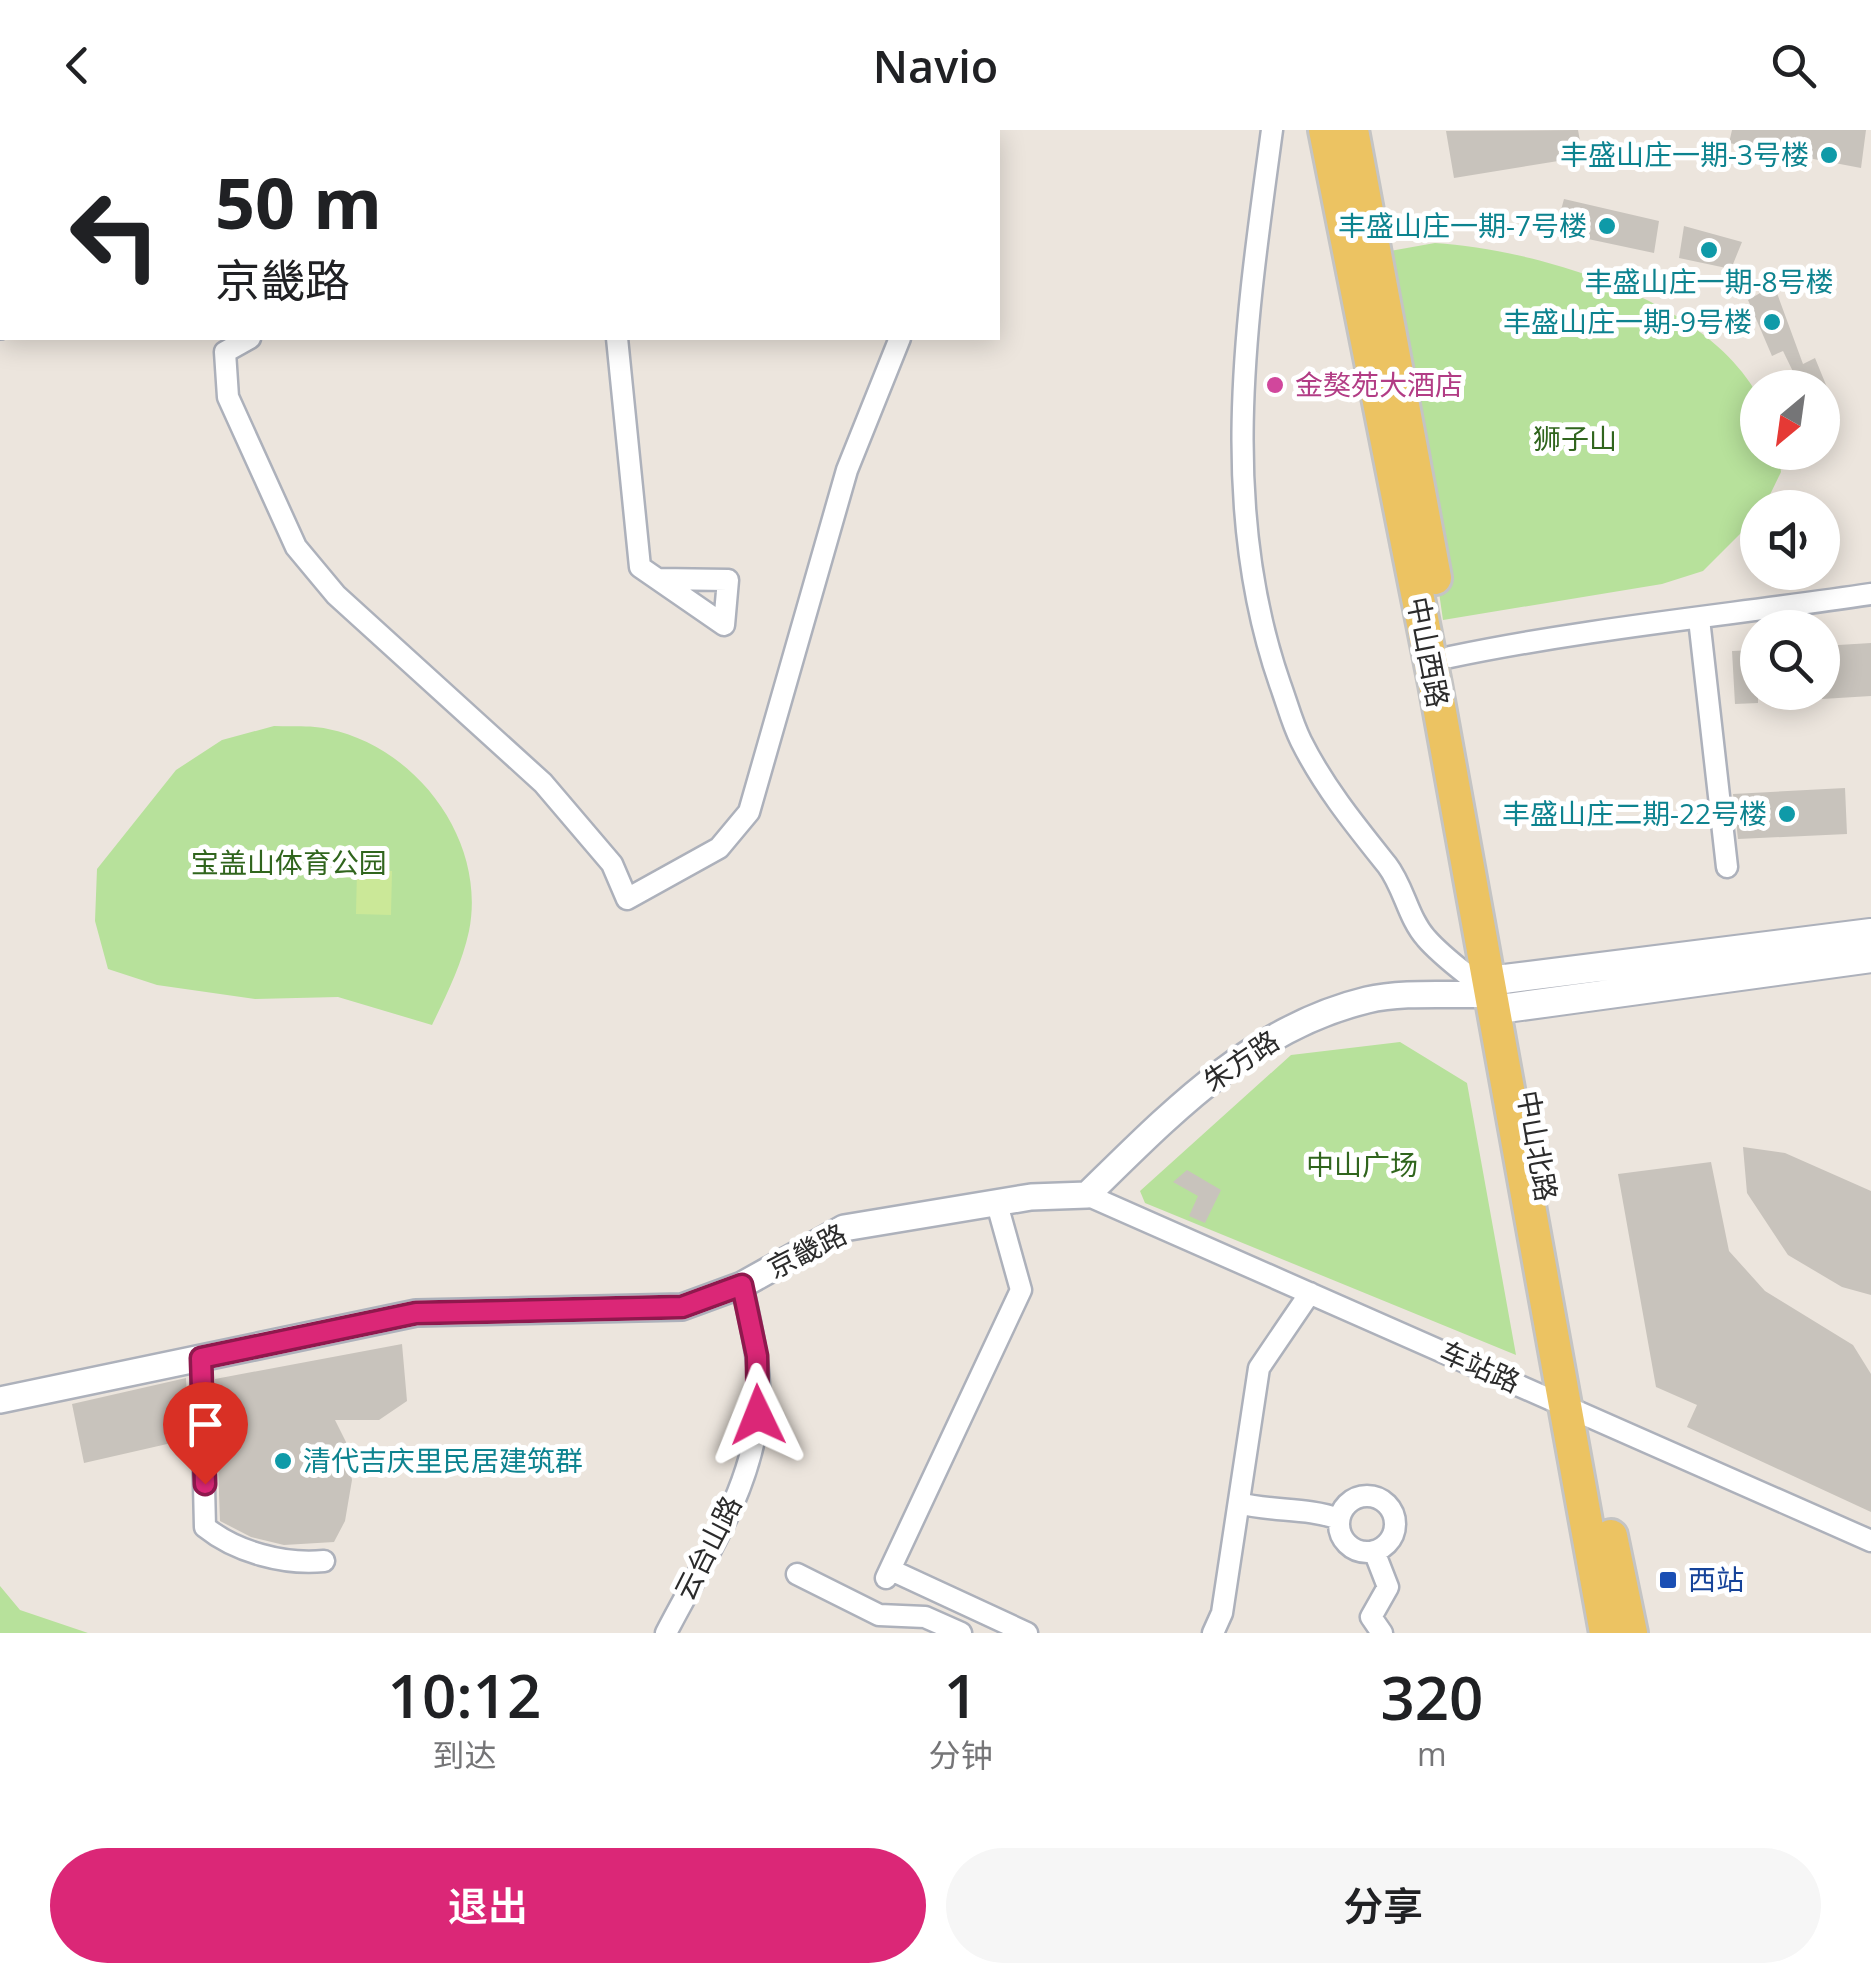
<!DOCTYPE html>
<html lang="zh">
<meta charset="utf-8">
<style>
:root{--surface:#fff;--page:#f6f6f6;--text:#202124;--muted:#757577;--accent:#db2777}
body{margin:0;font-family:"Open Sans","Noto Sans SC",sans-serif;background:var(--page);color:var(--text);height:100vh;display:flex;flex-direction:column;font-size:38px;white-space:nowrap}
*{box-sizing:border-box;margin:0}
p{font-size:32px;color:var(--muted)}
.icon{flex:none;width:55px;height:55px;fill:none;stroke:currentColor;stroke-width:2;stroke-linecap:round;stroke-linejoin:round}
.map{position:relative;height:1503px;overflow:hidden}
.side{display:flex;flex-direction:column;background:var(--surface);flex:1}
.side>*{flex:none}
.banner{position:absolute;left:0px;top:0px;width:1000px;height:210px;box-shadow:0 5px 25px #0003;background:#fff;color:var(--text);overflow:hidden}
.needle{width:65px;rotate:209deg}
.fabs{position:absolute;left:1740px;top:240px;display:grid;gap:20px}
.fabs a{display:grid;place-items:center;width:100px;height:100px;border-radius:50%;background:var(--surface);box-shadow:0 5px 25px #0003;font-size:50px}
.pin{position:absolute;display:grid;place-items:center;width:85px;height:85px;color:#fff;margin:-102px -42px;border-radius:50% 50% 50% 0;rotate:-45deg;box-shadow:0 0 10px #0007}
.pin .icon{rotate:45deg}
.me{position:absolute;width:110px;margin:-55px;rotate:358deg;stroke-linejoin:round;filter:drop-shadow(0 0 8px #0008)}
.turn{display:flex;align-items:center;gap:35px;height:210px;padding:0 50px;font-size:45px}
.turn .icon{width:130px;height:130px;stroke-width:2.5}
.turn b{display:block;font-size:70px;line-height:85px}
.eta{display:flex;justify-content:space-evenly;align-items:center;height:170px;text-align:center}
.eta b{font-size:60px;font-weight:600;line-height:70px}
.button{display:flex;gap:20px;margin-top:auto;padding:20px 50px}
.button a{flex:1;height:115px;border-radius:60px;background:var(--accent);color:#fff;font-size:40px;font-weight:600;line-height:115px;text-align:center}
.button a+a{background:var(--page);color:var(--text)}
header{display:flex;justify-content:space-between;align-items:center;height:130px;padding:0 50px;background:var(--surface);font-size:45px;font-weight:600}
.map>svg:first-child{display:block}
</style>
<header><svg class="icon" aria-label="back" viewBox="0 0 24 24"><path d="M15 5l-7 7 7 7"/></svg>Navio<svg class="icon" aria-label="search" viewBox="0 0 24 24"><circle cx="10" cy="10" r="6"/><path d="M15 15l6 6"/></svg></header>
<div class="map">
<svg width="1871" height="1503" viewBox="0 0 1871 1503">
<rect width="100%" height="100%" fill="#ece5dd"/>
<path fill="#b7e19b" d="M1435,113C1531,119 1681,163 1742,242C1747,249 1756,259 1757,268C1761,285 1757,305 1758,322L1778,323L1781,342L1764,377L1758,378L1757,387L1703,441L1662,454L1443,490L1390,121Z
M274,596C291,597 311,595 328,599C417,617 487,711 469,801C462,834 446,866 432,895L338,867L255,869L157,855L108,839L95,791L97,739L176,640L222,610Z
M1400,912L1467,953L1516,1225L1145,1073L1140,1061L1291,925Z
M0,1456L20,1480L88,1503H0Z"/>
<path fill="#cbe898" d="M357,740L392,741L391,785L356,784Z"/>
<path fill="#c8c3bc" d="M1578,0L1583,27L1454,48L1446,1Z
M1732,0H1866L1861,38L1729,13Z
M1564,69L1659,91L1654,123L1555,102Z
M1684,96L1742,112L1731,139L1679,128Z
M1774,155L1803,234L1815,228L1840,289L1822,300V258H1801L1783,221L1772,226L1748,170Z
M1871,513V566L1822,569V516Z
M1758,520V573L1735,574L1732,521Z
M1845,658L1847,704L1738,709L1733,664Z
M1743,1017L1785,1023L1871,1061V1165L1842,1157L1788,1125L1747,1063Z
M1711,1032L1729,1121L1765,1161L1853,1215L1871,1244V1382L1687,1297L1697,1275L1656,1257L1618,1044Z
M1187,1040L1221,1060L1205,1093L1189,1086L1198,1066L1173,1052Z
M402,1214L407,1271L379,1290H335L346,1312L352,1350L345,1391L334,1412L284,1415L251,1407L220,1391L215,1249Z
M186,1248L189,1309L84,1333L72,1274Z"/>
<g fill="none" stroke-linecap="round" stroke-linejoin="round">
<g stroke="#adb1bb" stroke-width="25">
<path id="minor" d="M40,0L41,2
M1272,0C1247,185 1217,373 1280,554C1287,573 1292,593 1301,611C1324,657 1355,695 1387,735C1404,757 1408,788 1426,808C1444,829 1469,845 1489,863
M678,2L687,0
M981,2L982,0
M250,208L225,222L228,267L296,417L336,465L543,653L612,734L627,769L719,718L749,682L847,340L900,208
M617,208L640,437L724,495L728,450L658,449
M1699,489L1727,737
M1450,527C1589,498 1730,485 1871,464
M1087,1065L1871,1411
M201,1228L205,1397C236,1422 284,1435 324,1431
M1339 1394a28 28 0 1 1 56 0a28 28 0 1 1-56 0Z
M1239,1373C1272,1382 1306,1377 1339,1389
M1374,1421L1388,1457L1371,1487L1382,1503
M891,1440L1027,1503
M797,1444L879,1485L925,1487L961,1503
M886,1448L1021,1160L997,1074
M666,1503C701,1435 750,1363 758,1285C763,1241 751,1197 742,1155
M1213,1503L1222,1483L1259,1238L1310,1163"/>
</g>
<g stroke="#adb1bb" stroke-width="30">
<path id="tertiary" d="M427,2L433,0
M487,2L493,0
M0,174L2,173
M0,196L2,195
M0,1270L416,1183L682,1177L742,1155L844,1098L1031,1067L1087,1065C1169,985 1251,898 1367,870C1405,861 1452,866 1491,864"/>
</g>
<g stroke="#adb1bb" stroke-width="32">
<path id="secondary" d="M1488,851L1871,803
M1493,880L1871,828"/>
</g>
<g stroke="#c4c4c4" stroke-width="38">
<path id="primary" d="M1325,0L1435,554L1606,1503
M1352,0L1435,448
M1611,1406L1631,1503"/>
</g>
<use href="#minor" stroke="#fff" stroke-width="20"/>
<use href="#tertiary" stroke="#fff" stroke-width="25"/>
<use href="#secondary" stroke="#fff" stroke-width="28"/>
<use href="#primary" stroke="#ecc362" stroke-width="32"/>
</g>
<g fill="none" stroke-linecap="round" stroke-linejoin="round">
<g stroke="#8e194d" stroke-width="25">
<path id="route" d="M205,1354L201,1228L416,1183L682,1177L742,1155L757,1226L758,1285"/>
</g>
<use href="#route" stroke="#db2777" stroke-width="18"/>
</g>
<g fill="#0f9aa8" stroke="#fff" stroke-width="4">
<circle cx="1829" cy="25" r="10"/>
<circle cx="1607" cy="96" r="10"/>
<circle cx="1709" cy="120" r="10"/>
<circle cx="1772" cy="192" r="10"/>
<circle cx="1787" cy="684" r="10"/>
<circle cx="283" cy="1331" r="10"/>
</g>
<circle fill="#d1479c" stroke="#fff" stroke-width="4" cx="1275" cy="255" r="10"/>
<rect fill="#1a4fb4" stroke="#fff" stroke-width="4" x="1658" y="1440" width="20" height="20" rx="5"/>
<g text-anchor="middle" stroke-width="10" stroke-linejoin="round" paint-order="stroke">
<g font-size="28" fill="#0d838f" stroke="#fff" text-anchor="end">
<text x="1809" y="35">丰盛山庄一期-3号楼</text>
<text x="1587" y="106">丰盛山庄一期-7号楼</text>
<text x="1709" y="162" text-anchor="middle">丰盛山庄一期-8号楼</text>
<text x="1752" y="202">丰盛山庄一期-9号楼</text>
<text x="1767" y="694">丰盛山庄二期-22号楼</text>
<text x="303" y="1341" text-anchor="start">清代吉庆里民居建筑群</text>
</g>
<g font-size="28" fill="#b23c85" stroke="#fff" text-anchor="start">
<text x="1295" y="265">金獒苑大酒店</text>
</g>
<g font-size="28" fill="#30651d" stroke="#fff">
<text x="1575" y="319">狮子山</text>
<text x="289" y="743">宝盖山体育公园</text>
<text x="1362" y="1045">中山广场</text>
</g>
<g font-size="28" fill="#2b2b2b" stroke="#fff">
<text transform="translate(1428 522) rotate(79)" y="10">中山西路</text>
<text transform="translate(1241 931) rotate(-34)" y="10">朱方路</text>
<text transform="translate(1537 1016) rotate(80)" y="10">中山北路</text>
<text transform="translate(807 1121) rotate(-27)" y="10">京畿路</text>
<text transform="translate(1480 1237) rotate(24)" y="10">车站路</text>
<text transform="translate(708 1418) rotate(-63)" y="10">云台山路</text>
</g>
<g font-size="28" fill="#164399" stroke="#fff" text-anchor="start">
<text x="1688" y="1460">西站</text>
</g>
</g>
</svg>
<div class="fabs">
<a><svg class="needle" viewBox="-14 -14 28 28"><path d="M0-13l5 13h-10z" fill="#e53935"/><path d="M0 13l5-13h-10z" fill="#757577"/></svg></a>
<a><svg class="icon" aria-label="sound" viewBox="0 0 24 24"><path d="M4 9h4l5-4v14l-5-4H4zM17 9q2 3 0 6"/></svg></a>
<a><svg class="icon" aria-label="search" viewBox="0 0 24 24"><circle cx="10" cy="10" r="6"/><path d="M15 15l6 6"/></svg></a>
</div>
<div class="pin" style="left:205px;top:1354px;background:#d93025"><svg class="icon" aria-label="arrive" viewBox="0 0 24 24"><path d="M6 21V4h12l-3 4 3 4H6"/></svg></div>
<svg class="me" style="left:758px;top:1285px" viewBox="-20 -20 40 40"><path d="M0-17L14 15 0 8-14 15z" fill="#db2777" stroke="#fff" stroke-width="4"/></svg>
<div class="banner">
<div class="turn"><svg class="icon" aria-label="left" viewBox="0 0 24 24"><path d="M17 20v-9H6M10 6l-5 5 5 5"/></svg><div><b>50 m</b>京畿路</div></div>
</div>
</div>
<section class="side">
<div class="eta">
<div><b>10:12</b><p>到达</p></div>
<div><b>1</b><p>分钟</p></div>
<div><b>320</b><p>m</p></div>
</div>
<div class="button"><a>退出</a><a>分享</a></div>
</section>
